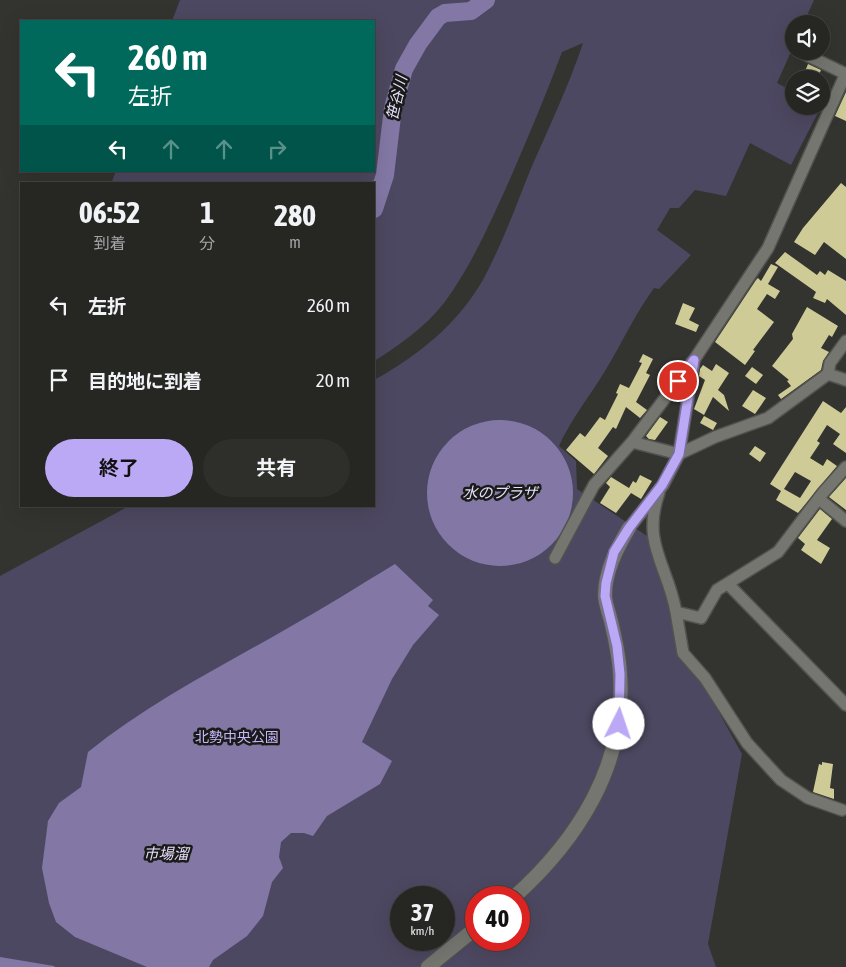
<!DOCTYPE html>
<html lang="ja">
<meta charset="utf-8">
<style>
:root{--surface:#262623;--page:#2e2e2b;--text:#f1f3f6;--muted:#a4a5a6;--line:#424341;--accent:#bca9f5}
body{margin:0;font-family:"Asap Condensed","Noto Sans JP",sans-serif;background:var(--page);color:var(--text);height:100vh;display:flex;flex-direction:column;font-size:19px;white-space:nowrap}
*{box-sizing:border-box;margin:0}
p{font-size:16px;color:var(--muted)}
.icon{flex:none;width:28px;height:28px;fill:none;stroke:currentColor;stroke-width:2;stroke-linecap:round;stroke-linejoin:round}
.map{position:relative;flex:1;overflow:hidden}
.details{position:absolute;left:20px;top:182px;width:355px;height:325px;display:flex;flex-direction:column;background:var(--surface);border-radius:0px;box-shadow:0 5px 20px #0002,0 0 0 1px var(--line)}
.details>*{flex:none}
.top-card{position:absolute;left:20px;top:20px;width:355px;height:152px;border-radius:0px;box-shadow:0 5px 20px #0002,0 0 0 1px var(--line);background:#00695c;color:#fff;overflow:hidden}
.fabs{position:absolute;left:785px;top:15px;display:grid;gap:10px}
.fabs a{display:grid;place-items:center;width:45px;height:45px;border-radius:50%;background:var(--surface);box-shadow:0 5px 20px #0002,0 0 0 1px var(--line);font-size:25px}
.speed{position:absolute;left:390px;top:886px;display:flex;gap:10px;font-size:25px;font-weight:700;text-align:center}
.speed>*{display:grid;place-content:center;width:65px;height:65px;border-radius:50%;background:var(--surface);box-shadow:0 5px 20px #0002,0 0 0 1px var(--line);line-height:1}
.speed small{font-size:12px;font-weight:400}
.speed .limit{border:8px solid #d22;background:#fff;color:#111}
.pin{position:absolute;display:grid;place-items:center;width:42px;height:42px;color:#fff;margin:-21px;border:2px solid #fff;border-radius:50%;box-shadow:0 1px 5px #0007}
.me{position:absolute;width:55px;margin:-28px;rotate:4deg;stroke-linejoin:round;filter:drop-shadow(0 0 4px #0008)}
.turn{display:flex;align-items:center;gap:18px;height:105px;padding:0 25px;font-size:22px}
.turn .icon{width:65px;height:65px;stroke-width:2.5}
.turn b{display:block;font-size:35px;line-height:42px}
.lanes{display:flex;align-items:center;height:48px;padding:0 25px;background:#0003;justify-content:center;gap:25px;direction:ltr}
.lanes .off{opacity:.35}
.eta{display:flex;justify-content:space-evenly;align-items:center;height:85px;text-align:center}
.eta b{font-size:30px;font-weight:700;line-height:35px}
.primary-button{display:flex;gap:10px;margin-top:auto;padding:10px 25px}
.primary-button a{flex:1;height:58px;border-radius:30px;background:var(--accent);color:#111;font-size:20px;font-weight:700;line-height:58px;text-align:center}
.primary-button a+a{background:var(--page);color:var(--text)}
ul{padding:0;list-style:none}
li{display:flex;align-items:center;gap:15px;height:75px;padding:0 25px}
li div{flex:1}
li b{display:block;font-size:19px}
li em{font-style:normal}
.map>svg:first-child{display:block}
</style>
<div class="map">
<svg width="846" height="967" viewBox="0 0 846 967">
<rect width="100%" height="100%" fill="#33332f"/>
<path fill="#4d4861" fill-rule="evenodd" d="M180,0H814L803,24H794V45L777,83L794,92V106L821,107L791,165L750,143L726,196L695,190L679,208H670L657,230L691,255L659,289L654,288C635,314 622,343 605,371C590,396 571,419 559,446L576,461L577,489L647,536L670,611L702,682L742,754L708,944L716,967H0V576L129,506H374V380C418,356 459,323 484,278C503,242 517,203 532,166C550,125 569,85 583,43L562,52C546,95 528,137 510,179C491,221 472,265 444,303C426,326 399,346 374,361V184H111L116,171H374V21H172ZM401,898H444V940H401ZM476,898H519V940H476Z"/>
<path fill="#8378a5" d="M427 493a73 73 0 1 1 146 0a73 73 0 1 1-146 0Z
M395,564L433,600L428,606L439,615L413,645L392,679L362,742L392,761L380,784L327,816L313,836L304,833H291L281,842L279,857L283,868L272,882L263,916L247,936L213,960L209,967H147L75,937L56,922L49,903L42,868L48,821L59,803L81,787L88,752C149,703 220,667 288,628C324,608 360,585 395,564Z
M0,957L54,966L55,967H0Z"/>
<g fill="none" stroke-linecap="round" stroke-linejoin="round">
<path stroke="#8378a5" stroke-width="18" d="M374,209L385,175L393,108L404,69L418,44L438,17L445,13L471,11L486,0"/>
</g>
<path fill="#cecb97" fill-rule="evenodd" d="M808,64L821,70L817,79H802Z
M846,92V121L835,116Z
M841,183L846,187V259L824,242L815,255L794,242L803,228Z
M785,252L817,275L820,271L825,275L828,270L846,281V315L827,299L825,303L813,298L816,292L775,263Z
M771,264L778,267L768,284L780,291L775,299L767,294L757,309L774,322L753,350L755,351L745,365L715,342L756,280L758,278L761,281Z
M683,303L695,308L689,320L699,325L696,332L675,324Z
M807,307L838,326L832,337L829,335L821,348L829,352L823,361L821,370L781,399L778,395L791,386L787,381L789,380L772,366L793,339L792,334Z
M643,354L653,359L646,373L650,375L636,402L647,410L640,418L626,407L616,429L613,427L598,448L608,456L594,474L566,450L580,433L585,437L600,417L605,420L618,394L616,393L620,384L629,388L642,363L639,362Z
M716,364L729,373L718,390L724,395L729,411L713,397L704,415L694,409L705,380L699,376L700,369L703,365L712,371Z
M752,367L763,375L756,384L745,376Z
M753,390L766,398L755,414L742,406Z
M823,401L841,413L846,407V453L833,444L840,434L827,425L817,441L820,443L810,458L823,466L827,459L837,466L798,513L776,500L781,491L770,484ZM795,472L811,481L800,498L784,489Z
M704,416L717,423L713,430L700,423Z
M660,417L668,422L655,440L649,439L646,436Z
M755,446L766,453L760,462L749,454Z
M640,475L652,481L641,499L631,493L616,513L600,503L610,487L606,483L611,477L629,488L633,481L636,483Z
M846,478V510L829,497Z
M820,509L832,519L817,540L830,548L821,564L801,550L805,544L798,538Z
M822,762L833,764L830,788L834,789V799L813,792L819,764L822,765Z"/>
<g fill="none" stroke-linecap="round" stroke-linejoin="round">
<g stroke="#52524f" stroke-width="14">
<path id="minor" d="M798,51L846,74
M828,374L846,380
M632,442L679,454L715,437L768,418L828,374L830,363L846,341
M659,493C641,543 668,566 676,612L701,618L717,590L778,552L822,494L846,467
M819,499L846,521
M629,528L663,485L679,454L694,360L768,248L846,73
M555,558L594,485L632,442L693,361
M728,584L846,705
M676,612L683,653L705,678L747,743L781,780L808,798L842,810"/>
</g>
<g stroke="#52524f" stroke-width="16">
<path id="tertiary" d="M513,898C578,840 627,764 620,673C619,655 615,638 611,621C609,613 605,603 605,595C605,571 617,548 629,528
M428,967L476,928"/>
</g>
<use href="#minor" stroke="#767671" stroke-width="11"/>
<use href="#tertiary" stroke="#767671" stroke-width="14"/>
</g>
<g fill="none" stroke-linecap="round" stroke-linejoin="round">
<g stroke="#7a6e9f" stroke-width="12">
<path id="route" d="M619,724L620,674L617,646L605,596L606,583L614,552L629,528L662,485L679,454L694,360L678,381"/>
</g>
<use href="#route" stroke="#bca9f5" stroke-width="9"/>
</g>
<g text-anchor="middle" stroke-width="5" stroke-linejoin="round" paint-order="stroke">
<g font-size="14" fill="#c8b7fd" stroke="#1a1a18">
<text x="237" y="742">北勢中央公園</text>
</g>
<g font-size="15" font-style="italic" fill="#e5dffc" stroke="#1a1a18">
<text transform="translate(397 98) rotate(-77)" y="5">笹谷川</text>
<text x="500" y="498">水のプラザ</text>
<text x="166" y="859">市場溜</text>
</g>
</g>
</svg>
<div class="fabs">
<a><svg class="icon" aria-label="sound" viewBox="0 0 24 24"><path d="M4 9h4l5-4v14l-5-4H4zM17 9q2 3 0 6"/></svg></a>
<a><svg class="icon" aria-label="layers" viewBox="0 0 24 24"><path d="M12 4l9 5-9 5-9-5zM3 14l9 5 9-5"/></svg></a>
</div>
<div class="speed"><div>37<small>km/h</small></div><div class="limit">40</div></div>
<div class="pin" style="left:678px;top:381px;background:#d93025"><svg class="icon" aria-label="arrive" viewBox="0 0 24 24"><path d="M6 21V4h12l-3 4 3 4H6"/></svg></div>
<svg class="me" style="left:619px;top:724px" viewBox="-20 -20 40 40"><circle r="19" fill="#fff"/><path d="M0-13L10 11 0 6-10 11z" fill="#bca9f5"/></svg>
<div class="top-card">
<div class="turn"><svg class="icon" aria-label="left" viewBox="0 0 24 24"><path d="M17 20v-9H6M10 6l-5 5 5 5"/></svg><div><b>260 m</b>左折</div></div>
<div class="lanes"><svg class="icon" aria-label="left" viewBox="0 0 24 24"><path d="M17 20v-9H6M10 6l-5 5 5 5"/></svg><svg class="icon off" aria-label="ahead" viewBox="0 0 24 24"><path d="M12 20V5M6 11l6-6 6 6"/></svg><svg class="icon off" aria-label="ahead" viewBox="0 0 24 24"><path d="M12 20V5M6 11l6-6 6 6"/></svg><svg class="icon off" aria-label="right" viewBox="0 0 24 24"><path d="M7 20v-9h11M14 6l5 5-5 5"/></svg></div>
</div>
<section class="details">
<div class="eta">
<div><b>06:52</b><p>到着</p></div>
<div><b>1</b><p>分</p></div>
<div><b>280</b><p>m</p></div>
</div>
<ul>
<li><svg class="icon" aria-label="left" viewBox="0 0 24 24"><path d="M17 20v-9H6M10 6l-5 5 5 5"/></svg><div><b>左折</b></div><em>260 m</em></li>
<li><svg class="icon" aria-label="arrive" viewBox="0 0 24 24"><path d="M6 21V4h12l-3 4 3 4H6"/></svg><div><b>目的地に到着</b></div><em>20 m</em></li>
</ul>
<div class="primary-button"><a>終了</a><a>共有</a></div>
</section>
</div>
